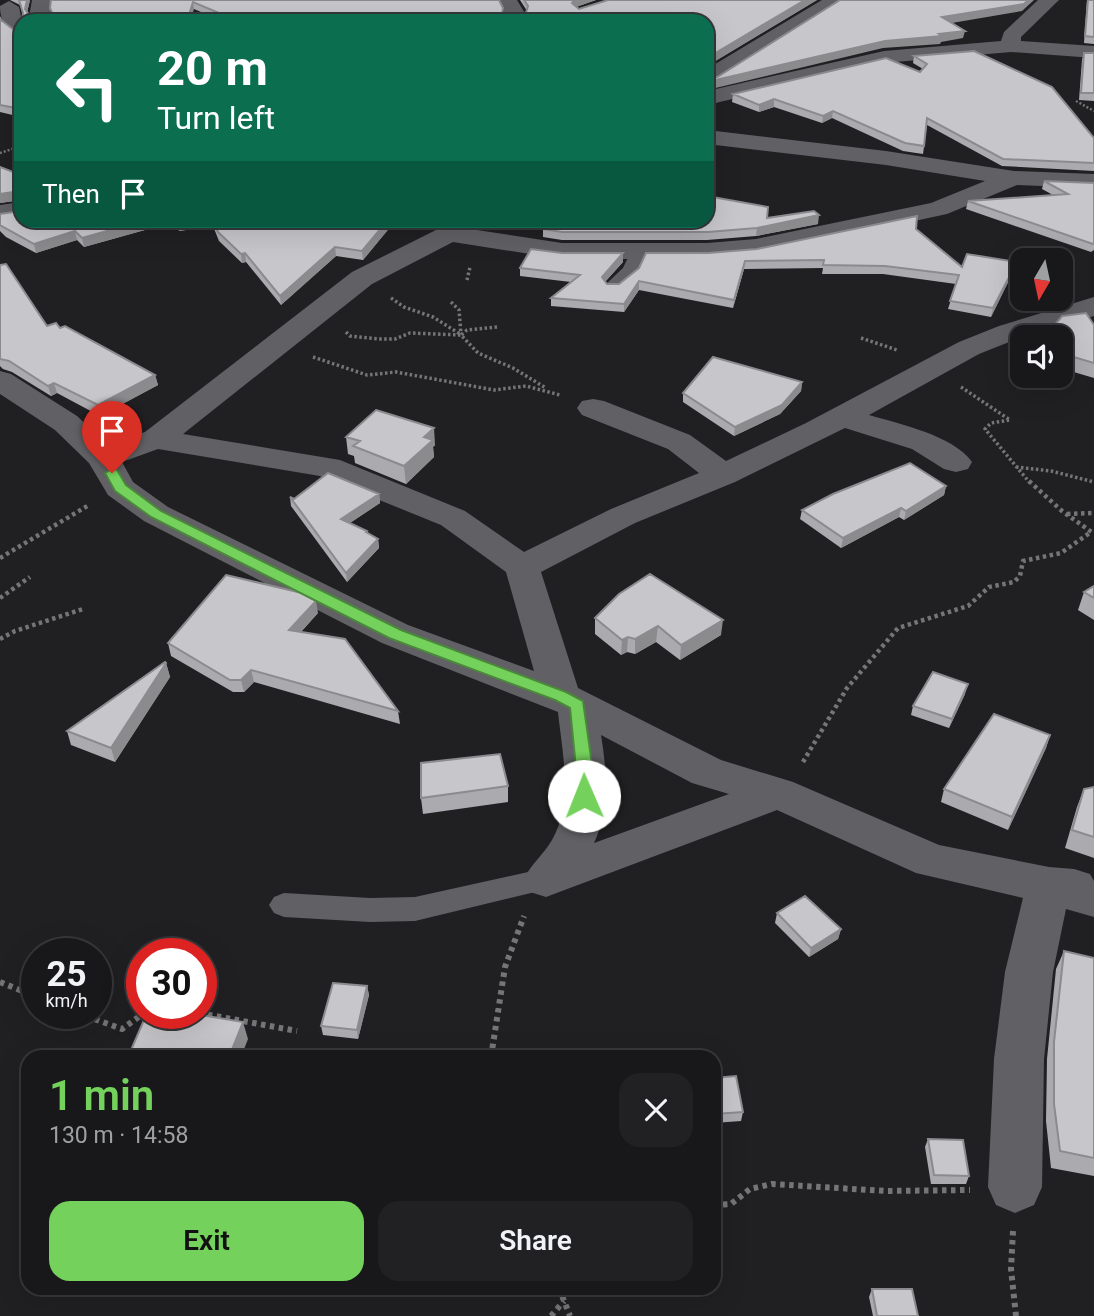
<!DOCTYPE html>
<meta charset="utf-8">
<style>
:root{--surface:#18181a;--page:#212123;--text:#f1f3f6;--muted:#9fa0a2;--line:#363739;--accent:#74d25c}
body{margin:0;font-family:Roboto,sans-serif;background:var(--page);color:var(--text);height:100vh;display:flex;flex-direction:column;font-size:26px;white-space:nowrap}
*{box-sizing:border-box;margin:0}
p{font-size:23px;color:var(--muted)}
.icon{flex:none;width:38px;height:38px;fill:none;stroke:currentColor;stroke-width:2;stroke-linecap:round;stroke-linejoin:round}
.map{position:relative;flex:1;overflow:hidden}
.panel{position:absolute;left:21px;top:1050px;width:700px;height:245px;display:flex;flex-direction:column;background:var(--surface);border-radius:21px;box-shadow:0 7px 28px #0002,0 0 0 2px var(--line)}
.panel>*{flex:none}
.hud{position:absolute;left:14px;top:14px;width:700px;height:214px;border-radius:21px;box-shadow:0 7px 28px #0002,0 0 0 2px var(--line);background:#0b6e4f;color:#fff;overflow:hidden}
.needle{width:46px;rotate:189deg}
.fabs{position:absolute;left:1010px;top:248px;display:grid;gap:14px}
.fabs a{display:grid;place-items:center;width:63px;height:63px;border-radius:14px;background:var(--surface);box-shadow:0 7px 28px #0002,0 0 0 2px var(--line);font-size:35px}
.speed{position:absolute;left:21px;top:938px;display:flex;gap:14px;font-size:35px;font-weight:700;text-align:center}
.speed>*{display:grid;place-content:center;width:91px;height:91px;border-radius:50%;background:var(--surface);box-shadow:0 7px 28px #0002,0 0 0 2px var(--line);line-height:1}
.speed small{font-size:18px;font-weight:400}
.speed .limit{border:10px solid #d22;background:#fff;color:#111}
.pin{position:absolute;display:grid;place-items:center;width:60px;height:60px;color:#fff;margin:-72px -30px;border-radius:50% 50% 50% 0;rotate:-45deg;box-shadow:0 0 7px #0007}
.pin .icon{rotate:45deg}
.me{position:absolute;width:77px;margin:-38px;rotate:359deg;stroke-linejoin:round;filter:drop-shadow(0 0 5px #0008)}
.turn{display:flex;align-items:center;gap:24px;height:147px;padding:0 28px;font-size:32px}
.turn .icon{width:91px;height:91px;stroke-width:2.5}
.turn b{display:block;font-size:49px;line-height:60px}
.then{display:flex;align-items:center;height:66px;padding:0 28px;background:#0003;gap:14px;font-size:26px}
.round{display:grid;place-items:center;flex:none;width:74px;height:74px;border-radius:21px;background:var(--page)}
.head{display:flex;align-items:center;justify-content:space-between;height:119px;padding:0 28px}
h1{font-size:42px;font-weight:600;line-height:52px;color:var(--accent)}
.button{display:flex;gap:14px;margin-top:auto;padding:14px 28px}
.button a{flex:1;height:80px;border-radius:21px;background:var(--accent);color:#111;font-size:28px;font-weight:600;line-height:80px;text-align:center}
.button a+a{background:var(--page);color:var(--text)}
.map>svg:first-child{display:block}
</style>
<div class="map">
<svg width="1094" height="1316" viewBox="0 0 1094 1316">
<rect width="100%" height="100%" fill="#202023"/>
<g fill="none" stroke-linecap="round" stroke-linejoin="round">
<path stroke="#757578" stroke-width="2.5" stroke-dasharray="2 2" stroke-linecap="butt" d="M1076,101L1094,111
M0,153L21,146"/>
<path stroke="#757578" stroke-width="3.5" stroke-dasharray="2.5 2.5" stroke-linecap="butt" d="M467,280L470,267
M391,298L404,307L433,317L460,334
M451,302L459,310L461,334
M497,327L467,330L461,335L478,353L513,368L546,388
M346,332L350,336L379,339H395L410,333L461,335
M861,338L897,350
M313,357L367,375L396,372L494,390L526,386L560,395
M961,387L1010,420L991,423L985,429L1030,483
M1016,467L1051,471L1094,482"/>
<path stroke="#757578" stroke-width="4.5" stroke-dasharray="3.5 3.5" stroke-linecap="butt" d="M1029,481L1062,511L1093,533
M1067,514L1094,513
M0,558L89,505
M0,598L30,577
M0,639L15,631L83,609
M803,762L847,688L898,628L968,606L989,587L1014,582L1020,576L1023,561L1061,553L1091,532"/>
<path stroke="#757578" stroke-width="6" stroke-dasharray="4.5 4.5" stroke-linecap="butt" d="M0,982L37,997
M78,1013L122,1029L144,1013
M199,1013L297,1031
M491,1057L505,967L524,916
M714,1205L731,1204L750,1189L772,1184L886,1191L970,1190
M1013,1231L1011,1269L1016,1316
M559,1288L570,1316
M551,1316L564,1301"/>
<path fill="#616064" fill-rule="evenodd" d="M639,246L647,251L637,274L619,290H607L604,286L623,268L633,247Z
M546,868L556,871L560,879L556,887L415,921L370,922L284,917L274,913L269,905L274,897L284,893L370,898L415,897Z"/>
<path fill="#616064" fill-rule="evenodd" d="M32,0H52L49,16L53,21H32L29,17Z
M497,0H517L526,15L524,21H504L506,15Z
M822,0H846L715,83L707,84V69Z
M1038,0H1059L1021,37V41L1094,46V58L1011,52L884,63L707,105V91L884,51L1001,41L1004,32Z
M9,1L19,7L22,21L21,38C6,34 0,20 0,6Z
M707,130L886,151L1014,171L1094,174V188L1017,185L947,214L756,255L707,259H562L453,242L372,284L183,434L340,460L465,511L524,552L611,509L699,473L668,449L582,415L577,408L582,401L593,399L604,401L690,435L726,461L806,423L959,342L999,326L1094,297V316L1019,338L979,354L869,415C899,424 953,435 972,462L968,469L956,472L944,469L912,449L845,428L735,482L635,523L541,572L578,688L721,760L793,782L939,845L1049,867L1074,869L1090,874L1094,881V917L1066,909L1053,972L1044,1059L1042,1187L1034,1205L1015,1213L996,1205L988,1187L994,1059L1005,972L1023,898L916,873L777,810L546,897L530,892L524,879C531,864 544,854 552,840C574,802 562,752 558,712L382,643L144,521L108,495L89,463L55,430L0,394V371L11,374L77,416L108,445L145,432L352,272L456,220H485L482,227L477,230L562,243H707L756,239L931,203L985,181L886,165L707,144ZM158,449L320,476L441,525L506,572L534,671L408,625L168,507L133,482L122,462ZM601,735L692,783L729,794L594,843C610,808 607,772 601,735Z
M21,202V218L0,221V205Z"/>
</g>
<path fill="#ababaf" d="M10,0H30L27,12L30,16L52,15L50,8L51,0H499L503,8V15L525,16L527,11L520,0H596L576,7L579,9L817,0L707,66V21H222L194,9L22,21L23,14L20,5Z
M1087,0H1094V44L1084,43Z
M0,17L1,20L18,33L21,31V117L0,112Z
M1084,53H1094V101L1079,100L1082,60Z
M914,56L1094,138V171L1002,166L927,125L923,154L903,151L832,118L822,123L774,107L759,112L732,102L733,94L920,72L923,69L913,63Z
M21,173V220H396L363,260L336,256L281,305L246,262L242,263L219,241L213,226L179,231L177,221L84,247L77,240L36,253L6,237L0,231V214L21,211V200L0,203L18,174Z
M1044,181L1094,183V250L1091,252L966,209L968,201L1053,195L1042,189Z
M767,218L818,224L756,236L707,240H562L543,237V229Z
M916,229L962,267L1014,270L991,317L948,309L956,284L883,274H822L823,268L744,269L733,308L639,290L624,312L551,306V298L571,282L520,276V268L623,262L605,282L607,284H619L708,253L757,249Z
M0,265L47,326L60,328L155,375L158,385L100,416L57,393L51,396L12,372L3,369L0,366Z
M1094,325V378L1060,368V338Z
M802,382L801,391L780,414L734,436L683,402V393Z
M346,437L435,445L433,447L434,457L406,484L355,463L354,456L348,454Z
M946,486L944,495L904,520L899,517L841,548L800,519L802,510Z
M379,494L380,503L350,523L378,539L379,548L347,582L291,506L290,497L294,499Z
M1094,586V620L1078,610L1084,592Z
M318,613L301,632L398,711L400,724L254,682L244,692H233L171,656L168,643Z
M595,618L721,635L680,660L656,642L635,654L627,652L621,655L595,634Z
M166,663L170,677L115,762L71,745L67,731Z
M965,694L949,728L911,715L913,706Z
M1050,735L1046,748L1008,830L941,802L944,789Z
M508,786V802L423,814L421,798Z
M1094,787V858L1065,848L1077,807L1084,789Z
M777,913L841,929L838,939L809,957L775,923Z
M1064,951L1094,958V1176L1051,1168L1046,1121L1047,1059L1056,969Z
M367,986L369,995L358,1039L323,1035L321,1026Z
M714,1078L743,1112L741,1121L714,1123Z
M28,1102V1121L23,1112Z
M928,1139L969,1176L966,1184H931L925,1147Z
M872,1289L918,1316H873L869,1297Z"/>
<path fill="#8b8b8e" d="M27,0H30L26,17L25,9Z
M573,0H596L573,8L572,3Z
M805,0H817L707,66V58Z
M1028,0H1034L1022,11L940,25L942,17Z
M193,2L194,9L190,21H187Z
M965,31L963,38L941,42L940,44L883,48L707,90V82L885,41Z
M774,99V107L759,112V105Z
M833,111L832,118L822,123L823,116Z
M20,191L21,200L0,203V194Z
M819,215L818,224L756,236L757,228Z
M146,220L177,221L84,247L82,238Z
M188,220H212L213,226L179,231L178,222Z
M388,220H396L363,260L362,251Z
M75,231L77,240L36,253L34,244Z
M335,247L336,256L281,305L280,296Z
M245,253L246,262L242,263L241,254Z
M623,253V262L601,286L602,277Z
M745,261L744,269L733,308L734,300Z
M1017,262L1014,270L991,317L993,308Z
M639,281V290L624,312V304Z
M155,375L158,385L100,416L98,405Z
M802,382L801,391L780,414L734,436L735,427Z
M54,383L57,393L51,396L48,386Z
M434,428L435,445L433,447L434,457L406,484L404,466L424,437Z
M946,486L944,495L904,520L906,511Z
M379,494L380,503L342,528L341,519Z
M901,508L899,517L841,548L843,538Z
M378,539L379,548L347,582L346,573Z
M316,601L318,613L291,642L289,630Z
M723,620L721,635L680,660L681,645Z
M658,626L656,642L635,654V639Z
M628,637L627,652L621,655L622,640Z
M166,663L170,677L115,762L111,748Z
M251,670L254,682L244,692L241,680Z
M968,684L965,694L949,728L952,719Z
M1050,735L1046,748L1008,830L1012,817Z
M841,929L838,939L809,957L811,948Z
M367,986L369,995L358,1039L357,1030Z
M243,1022L248,1039L241,1057H229Z"/>
<path fill="#c7c7cb" stroke="#8b8b8e" stroke-width="2" d="M19,0H27L25,9L30,16L53,15L50,8L51,0H499L503,8L502,15L525,16L528,6L524,0H574L572,3L579,9L608,0H805L707,58V21H340L313,14L310,21H238L193,2L187,21H22L23,13Z
M840,0H1028L1024,4L942,17L965,31L939,34L942,36L885,41L707,82V78L717,77Z
M1088,0H1094V37L1085,36Z
M0,17L1,20L18,33L21,31V109L0,105Z
M974,51L1052,87L1094,138V163L1003,159L927,118L924,146L905,143L833,111L823,116L774,99L759,105L733,94L886,58L920,72L927,64L914,56Z
M1084,53H1094V93H1081Z
M0,167L18,174L21,173V220H146L82,238L75,231L34,244L0,225V214L21,211L20,191L0,194Z
M1044,181L1094,183V243L1093,244L968,201L1068,194Z
M707,196L768,207L767,218L814,211L819,215L757,228L708,232H562L543,229L548,220H707Z
M917,216L916,229L962,267L967,254L1017,262L993,308L950,301L959,275L885,266L823,265L824,260L745,261L734,300L639,281L624,304L551,298L580,275L520,268L531,249L562,253H623L602,277L607,284H619L639,268L646,253H708L757,249Z
M213,220H388L362,251L335,247L280,296L245,253L241,254L218,232Z
M6,264L47,326L56,323L60,328L65,326L155,375L98,405L54,383L48,386L9,361L0,359V265Z
M1086,313L1094,325V363L1060,353V338H1044L1062,316Z
M713,357L802,382L782,405L735,427L683,393Z
M376,410L434,428L424,437L433,440L404,466L353,446L360,441L346,437Z
M910,463L946,486L906,511L901,508L843,538L802,510L833,494Z
M328,473L379,494L341,519L367,531L366,532L378,539L346,573L290,497L294,499Z
M650,574L723,620L681,645L658,626L635,639L628,637L622,640L595,618L619,594Z
M226,575L302,593L316,601L289,630L345,639L398,711L251,670L241,680H230L168,643Z
M1094,586V598L1084,592Z
M165,662L166,663L111,748L67,731Z
M933,672L968,684L952,719L913,706Z
M994,714L1050,735L1012,817L944,789Z
M500,754L508,786L421,798V763Z
M1094,787V837L1072,830L1084,789Z
M805,896L841,929L811,948L777,913Z
M1064,951L1094,958V1158L1060,1151L1054,1104V1042Z
M333,983L367,986L357,1030L321,1026Z
M147,1013H189L243,1022L229,1057H128Z
M736,1076L743,1112L714,1114V1078Z
M28,1102V1113L23,1112Z
M928,1139L963,1140L969,1176L934,1175Z
M872,1289H912L918,1316H877Z"/>
<path fill="#74d25c" stroke="#4b883c" stroke-width="2" d="M112,469L117,470L126,485L161,511L401,630L566,692L583,701L594,778L591,800H578L576,796L577,778L570,708L555,700L389,638L151,517L115,491L105,473Z"/>
</svg>
<div class="fabs">
<a><svg class="needle" viewBox="-14 -14 28 28"><path d="M0-13l5 13h-10z" fill="#e53935"/><path d="M0 13l5-13h-10z" fill="#9fa0a2"/></svg></a>
<a><svg class="icon" aria-label="sound" viewBox="0 0 24 24"><path d="M4 9h4l5-4v14l-5-4H4zM17 9q2 3 0 6"/></svg></a>
</div>
<div class="speed"><div>25<small>km/h</small></div><div class="limit">30</div></div>
<div class="pin" style="left:112px;top:473px;background:#d93025"><svg class="icon" aria-label="arrive" viewBox="0 0 24 24"><path d="M6 21V4h12l-3 4 3 4H6"/></svg></div>
<svg class="me" style="left:584px;top:796px" viewBox="-20 -20 40 40"><circle r="19" fill="#fff"/><path d="M0-13L10 11 0 6-10 11z" fill="#74d25c"/></svg>
<div class="hud">
<div class="turn"><svg class="icon" aria-label="left" viewBox="0 0 24 24"><path d="M17 20v-9H6M10 6l-5 5 5 5"/></svg><div><b>20 m</b>Turn left</div></div>
<div class="then">Then<svg class="icon" aria-label="arrive" viewBox="0 0 24 24"><path d="M6 21V4h12l-3 4 3 4H6"/></svg></div>
</div>
<section class="panel">
<div class="head"><div><h1>1 min</h1><p>130 m · 14:58</p></div><a class="round"><svg class="icon" aria-label="close" viewBox="0 0 24 24"><path d="M6 6l12 12M18 6L6 18"/></svg></a></div>
<div class="button"><a>Exit</a><a>Share</a></div>
</section>
</div>
